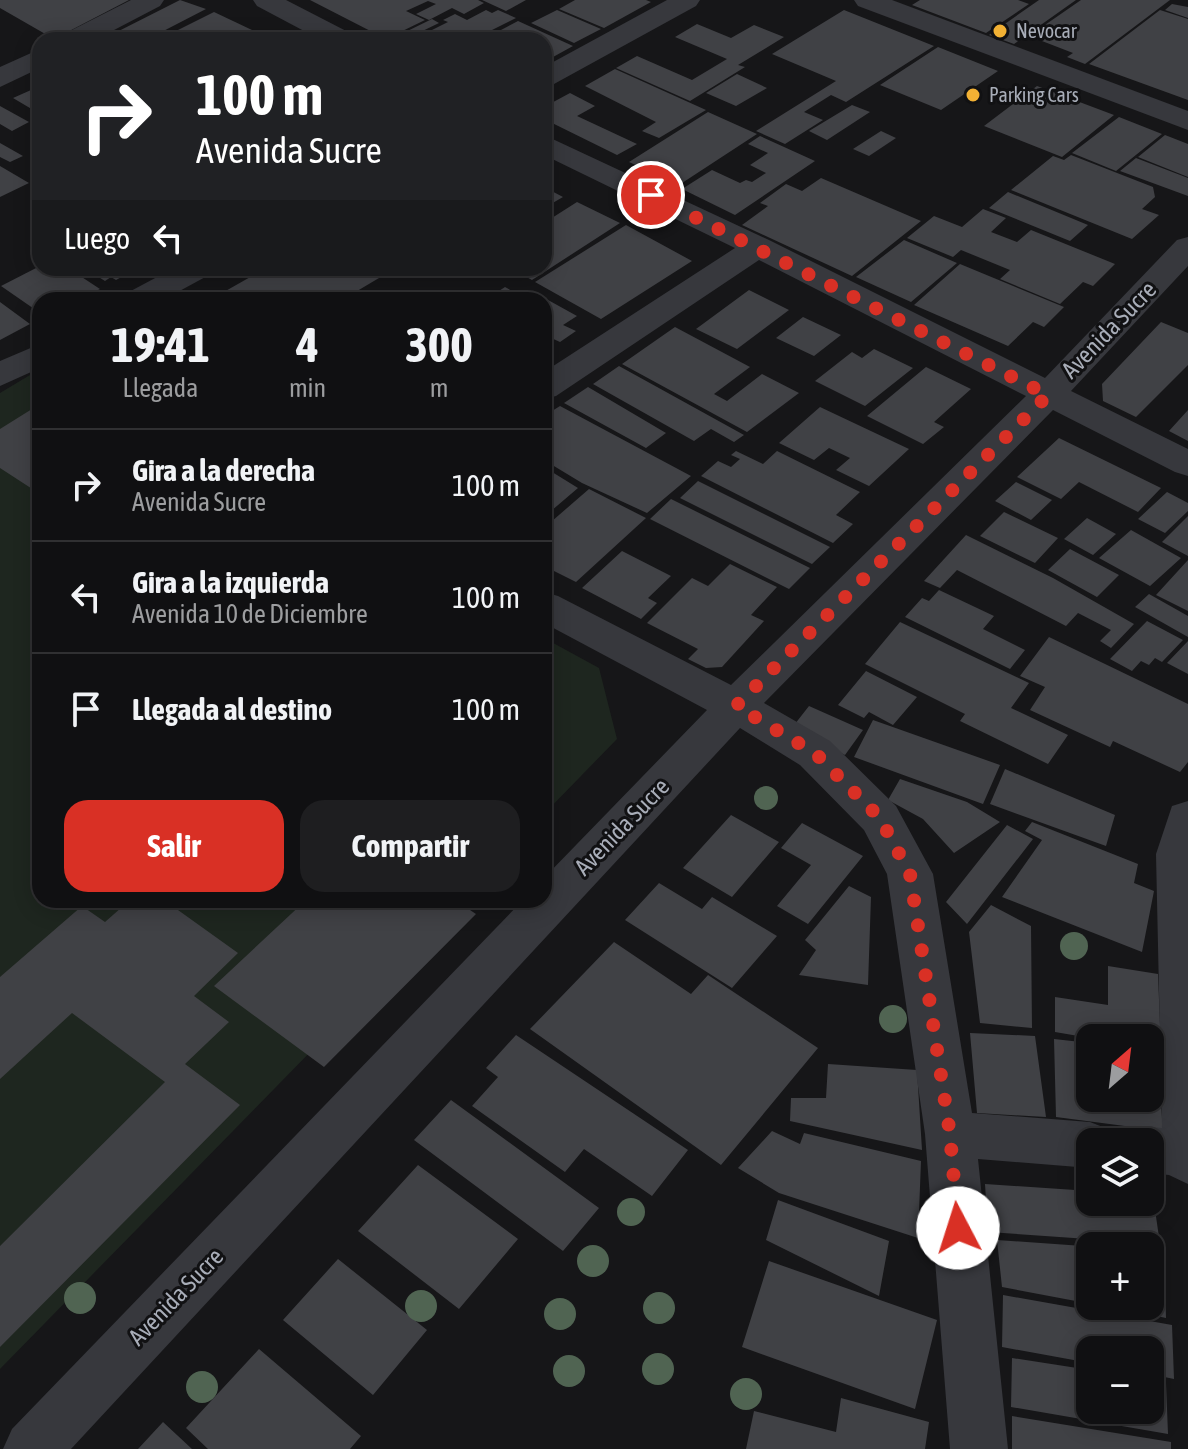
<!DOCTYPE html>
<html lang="es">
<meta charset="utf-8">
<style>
:root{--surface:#101012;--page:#1e1e20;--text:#f1f3f6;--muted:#9c9d9f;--line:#303032;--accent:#d93025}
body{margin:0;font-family:"Asap Condensed",sans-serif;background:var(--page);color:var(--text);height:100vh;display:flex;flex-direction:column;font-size:30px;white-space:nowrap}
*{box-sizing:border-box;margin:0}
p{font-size:26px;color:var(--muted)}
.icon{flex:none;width:44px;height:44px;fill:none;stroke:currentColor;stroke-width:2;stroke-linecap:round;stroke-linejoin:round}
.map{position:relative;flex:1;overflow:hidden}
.side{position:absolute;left:32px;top:292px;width:520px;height:616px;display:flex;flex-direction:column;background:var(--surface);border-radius:24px;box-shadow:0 4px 20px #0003,0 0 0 2px var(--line)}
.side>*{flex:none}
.hud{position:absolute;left:32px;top:32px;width:520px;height:244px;border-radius:24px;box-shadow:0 4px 20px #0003,0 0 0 2px var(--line);background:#202124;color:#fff;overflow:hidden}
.needle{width:52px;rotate:28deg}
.fabs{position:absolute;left:1076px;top:1024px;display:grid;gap:16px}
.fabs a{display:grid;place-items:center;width:88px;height:88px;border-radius:16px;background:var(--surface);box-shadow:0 4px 20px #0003,0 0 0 2px var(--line);font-size:40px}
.pin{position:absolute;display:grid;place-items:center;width:68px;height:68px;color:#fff;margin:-34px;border:4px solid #fff;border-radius:50%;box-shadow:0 2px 8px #0007}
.me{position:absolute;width:88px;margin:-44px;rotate:355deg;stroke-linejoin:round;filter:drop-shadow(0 0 6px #0008)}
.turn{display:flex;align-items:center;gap:28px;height:168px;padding:0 32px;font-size:36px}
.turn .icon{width:104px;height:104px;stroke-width:2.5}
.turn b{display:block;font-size:56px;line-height:68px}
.then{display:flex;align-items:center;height:76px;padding:0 32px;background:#0003;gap:16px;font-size:30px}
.eta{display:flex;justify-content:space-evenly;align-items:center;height:136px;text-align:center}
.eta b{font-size:48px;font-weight:700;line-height:56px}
.action{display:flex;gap:16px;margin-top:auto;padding:16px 32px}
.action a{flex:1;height:92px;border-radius:24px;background:var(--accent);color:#fff;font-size:32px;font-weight:700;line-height:92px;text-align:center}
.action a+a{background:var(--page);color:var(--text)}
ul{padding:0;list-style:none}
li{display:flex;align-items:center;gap:24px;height:112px;padding:0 32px;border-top:2px solid var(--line)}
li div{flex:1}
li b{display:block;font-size:30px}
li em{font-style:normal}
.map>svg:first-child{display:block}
</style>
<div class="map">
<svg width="1188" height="1449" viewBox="0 0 1188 1449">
<rect width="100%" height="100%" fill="#161618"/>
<path fill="#1e261f" d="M40,369V900H459L0,1369V393Z
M544,638L599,668L617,739L544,814Z"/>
<path fill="#404145" d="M0,0H129L54,39L0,8Z
M180,0L206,9L146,40H101Z
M310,0H478L484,3L464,14L452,8L429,20L416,14L436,4L428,1L406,11L425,20L386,39Z
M482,0H526L506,11Z
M575,0H646L651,2L604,28L559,9Z
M920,0H1018L1029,4L986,33L912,5Z
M1039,0H1076L1014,44L989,35Z
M1081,0H1170L1085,64L1067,57L1073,53L1029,36Z
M1172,4L1188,7V18L1165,10Z
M486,10L492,13L498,10L516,18L484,34L476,30L464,36L473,40H412L448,22L443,20L455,14L467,20Z
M557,10L601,29L574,43L531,23Z
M844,10L934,46L846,102L831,95L804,112L823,120L785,144L756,131L836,81L772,54Z
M1160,10L1188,19V100L1089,64Z
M214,12L252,30L232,40H173L184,35L176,31Z
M432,19L439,23L404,40H389Z
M518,21L573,46L544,62V40H482Z
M697,24L731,38L754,25L784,37L738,65L745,67L690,101L616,68L637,56L692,80L727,59L675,37Z
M938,47L998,71L941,110L880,85Z
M615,69L706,110L659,138L642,131L656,122L585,86Z
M737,74L767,88L736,106L706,93Z
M40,86V114L13,98Z
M1037,86L1114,115L1062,157L984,126Z
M570,93L595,106L577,116L637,144L617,155L544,119V107Z
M852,105L870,112L827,140L809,131Z
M0,106L29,122L12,131L0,124Z
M708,112L757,134L679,185L629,162Z
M1119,117L1162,134L1116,171L1072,153Z
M881,131L896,138L869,156L853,149Z
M1165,135L1188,144V177L1138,157Z
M760,136L815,161L735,215L682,189L712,170L740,183L746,180L752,182L766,173L750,165L768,153L748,144Z
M0,143L23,156L10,162L0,157Z
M1071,155L1153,187L1155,197L1142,209L1159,215L1132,239L1011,190L1053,156L1064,160Z
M1136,158L1188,178V196L1120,171Z
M0,166L29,183L0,197Z
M821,178L921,221L852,276L742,225L768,206L760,203L786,184L802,191Z
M544,187L563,197L544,208Z
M1008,192L1088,225L1070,241L989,208Z
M577,202L620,223L532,280L510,268H544V223Z
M983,209L1006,218L991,232L1017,242L1031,230L1115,264L1093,286L1083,282L1060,304L1000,279L1010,270L961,250L953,257L907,238L934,216L962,227Z
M626,225L692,261L601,319L535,282Z
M904,240L957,263L911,302L856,277Z
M960,264L1064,307L1044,327L1033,322L1008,346L914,305Z
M40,266L68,268L100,289L78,300H40V313L1,286Z
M84,268H138L116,280L111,277L105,281Z
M266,268H360L379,278L342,300H220L215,297Z
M505,287L528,300H485Z
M749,290L789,310L737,349L696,329Z
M539,295L577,316L563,325L576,331L560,342L549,337L544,340V300H532Z
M0,302L30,324L0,340Z
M803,317L841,335L814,356L776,338Z
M1161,322L1188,333V365L1136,417L1103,401L1102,384Z
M675,327L750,367L714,394L727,401L762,374L799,393L747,432L622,364Z
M874,349L913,368L865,406L815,381L852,352L862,358Z
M619,366L744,435L734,442L711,429L694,441L593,384Z
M926,367L971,389L934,422L944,427L923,444L867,416Z
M588,387L666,433L646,448L564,403Z
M40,404V494L0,468V429Z
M560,406L691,476L647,513L582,483L544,460V416Z
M820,407L909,449L869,486L836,470L850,458L829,448L814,460L779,443Z
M1188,410V441L1169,431Z
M1059,438L1161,488L1138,512L1079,482L1061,499L1017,477Z
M736,451L763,464L777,451L860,492L836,515L853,524L833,543L701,476L718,461L731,467L740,459L731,455Z
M544,467L578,488L544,517Z
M698,481L830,547L812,564L680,498Z
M1016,482L1052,500L1031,520L995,501Z
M589,489L646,518L576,582L544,566V528Z
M1167,492L1188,503V511L1165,533L1138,519Z
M671,499L810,568L789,589L650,519Z
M1004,512L1058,538L1035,563L980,536Z
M1188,516V556L1162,542Z
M1087,518L1116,534L1093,555L1064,539Z
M1131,530L1181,558L1150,586L1099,558Z
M966,535L1053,578L1134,624L1111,648L1100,641L1111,630L1078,613L1066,626L957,570L940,588L924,581Z
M1070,549L1119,575L1097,597L1048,570Z
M622,551L671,576L648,598L657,603L641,619L582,588Z
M1188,560V611L1156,595Z
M730,564L777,587L751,615L764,621L722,667L706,668L688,659L698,649L647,623L692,578L708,586Z
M939,590L994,616L983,629L1025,650L1010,669L905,617L922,598L929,601Z
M1149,594L1188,616V637L1135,607Z
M1147,621L1183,640L1162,662L1155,658L1149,665L1141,661L1132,671L1110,659Z
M900,622L1029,683L1011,708L1068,735L1048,764L960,721L965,714L865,664Z
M1049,637L1188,704V762L1180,772L1113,741L1110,747L1030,710L1045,687L1020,676Z
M1188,641V674L1167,663Z
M866,671L917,697L893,725L869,712L864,718L838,705Z
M809,706L863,730L845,755L791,729Z
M873,720L1000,765L983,804L854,757Z
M1005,769L1115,815L1106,846L990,804Z
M900,779L967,802L1000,822L954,853L923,819L888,800Z
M731,815L779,842L732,897L683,868Z
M1032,822L1138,864L1134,883L1154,891L1142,952L1002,897L1042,840L1025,831Z
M802,823L863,856L808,924L777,906L811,865L781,848Z
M1007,825L1033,839L967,924L946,902Z
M659,883L702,909L712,897L777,936L732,988L625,920Z
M849,886L871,897L868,985L799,975L816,950L805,940Z
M130,900H164L238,953L194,996L229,1022L185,1064L240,1105L0,1347V1246L165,1082L72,1013L0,1079V977L82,906L105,922Z
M306,900H455L476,914L324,1067L214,986Z
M991,905L1031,926L1032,1028L980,1023L969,932Z
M614,942L691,994L708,975L818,1048L721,1165L530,1029Z
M1108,966L1158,974L1161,1050L1150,1048V1038H1090L1055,1032V997L1108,1005Z
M970,1033L1035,1036L1046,1117L977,1113Z
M516,1035L688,1150L652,1196L584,1149L565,1172L472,1106L498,1077L486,1068Z
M1054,1039L1090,1043V1098H1150V1051L1157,1052L1163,1131L1056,1117Z
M828,1064L917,1070L922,1150L790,1121L791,1098H826Z
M451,1100L599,1208L563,1251L414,1140Z
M772,1131L800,1144L804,1133L921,1161L918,1238L779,1193L738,1168Z
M418,1165L518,1239L459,1309L358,1231Z
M985,1184L1090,1191V1202H1150V1196H1153L1160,1244L988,1232Z
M778,1200L889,1241L879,1296L766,1240Z
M997,1240L1083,1246L1081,1302L1002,1287Z
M1150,1252L1164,1254L1166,1318L1115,1307L1150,1306Z
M338,1259L427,1330L373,1395L283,1320Z
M769,1261L937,1320L915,1409L742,1347Z
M1003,1295L1172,1325L1174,1379L1150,1374V1350H1090V1363L1002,1347Z
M259,1349L361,1436L350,1449H208L186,1428Z
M1012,1358L1090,1370V1410H1150V1380L1166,1383L1168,1434L1011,1407Z
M841,1398L929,1422L925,1449H746L754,1411L836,1432Z
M1012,1416L1171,1442V1449H1012Z
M163,1422L192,1449H138Z"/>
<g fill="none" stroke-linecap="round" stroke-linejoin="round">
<path fill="#37383d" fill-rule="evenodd" d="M131,0H164L160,6L95,40H60L64,34Z
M253,0H286L352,34L356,40H321L257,6Z
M667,0H700L696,6L554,84L544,87V67Z
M854,0H892L1188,111V130L858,6Z
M40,49V68L0,87V67Z
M544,135L769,240L1045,378L1177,240L1188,237V266L1071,391L1188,449V476L1175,472L1053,410L764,703L830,741L896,806L933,874L972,1113L1090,1122L1108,1129L1114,1142H1090V1168L978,1159L1008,1449H950L925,1134L887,874L864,830L800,765L740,728L71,1449H3L12,1429L523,900H544V878L707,710L544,623V592L558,596L731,685L1026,396L759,260L556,396L544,399V372L735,248L544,155Z
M174,268H214L209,275L163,300H122L127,293Z
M40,344V368L0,386V361Z
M1188,801V1184L1169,1175L1150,1173V1142H1128L1132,1133L1150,1127L1162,1128L1156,854L1172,806Z"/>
</g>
<g fill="#506452">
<circle cx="766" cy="798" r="12"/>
<circle cx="1074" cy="946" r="14"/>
<circle cx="893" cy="1019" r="14"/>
<circle cx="631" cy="1212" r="14"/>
<circle cx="593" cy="1261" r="16"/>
<circle cx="80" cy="1298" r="16"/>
<circle cx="421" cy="1306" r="16"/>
<circle cx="659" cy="1308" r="16"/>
<circle cx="560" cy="1314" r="16"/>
<circle cx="658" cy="1369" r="16"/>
<circle cx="569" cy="1371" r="16"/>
<circle cx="202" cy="1387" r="16"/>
<circle cx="746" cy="1394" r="16"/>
</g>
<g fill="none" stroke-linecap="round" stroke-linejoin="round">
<path stroke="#d93025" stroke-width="14" stroke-dasharray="0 25.2" d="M651,195L1048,395L736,706L815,753L880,818L910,874L950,1134L958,1228"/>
</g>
<g fill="#f2b134" stroke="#111113" stroke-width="3">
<circle cx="1000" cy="31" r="8"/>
<circle cx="973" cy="95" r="8"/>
</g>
<g text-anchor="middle" stroke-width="6" stroke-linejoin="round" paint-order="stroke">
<g font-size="20" fill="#a8adb8" stroke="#111113" text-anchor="start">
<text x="1016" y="38">Nevocar</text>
<text x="989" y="102">Parking Cars</text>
</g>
<g font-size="24" fill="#a8adb8" stroke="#111113">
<text transform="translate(1109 330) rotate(-46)" y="8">Avenida Sucre</text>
<text transform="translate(622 827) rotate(-46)" y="8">Avenida Sucre</text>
<text transform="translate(176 1297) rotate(-46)" y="8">Avenida Sucre</text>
</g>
</g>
</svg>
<div class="fabs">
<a><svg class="needle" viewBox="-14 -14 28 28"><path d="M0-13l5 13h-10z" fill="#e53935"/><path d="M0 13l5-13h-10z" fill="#9c9d9f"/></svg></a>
<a><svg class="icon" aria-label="layers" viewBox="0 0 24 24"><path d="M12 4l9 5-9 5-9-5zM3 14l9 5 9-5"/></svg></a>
<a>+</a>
<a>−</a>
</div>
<div class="pin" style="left:651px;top:195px;background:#d93025"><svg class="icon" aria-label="arrive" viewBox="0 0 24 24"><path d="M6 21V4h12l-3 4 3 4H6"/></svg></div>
<svg class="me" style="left:958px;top:1228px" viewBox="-20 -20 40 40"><circle r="19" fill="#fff"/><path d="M0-13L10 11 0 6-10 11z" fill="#d93025"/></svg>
<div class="hud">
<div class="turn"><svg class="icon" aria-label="right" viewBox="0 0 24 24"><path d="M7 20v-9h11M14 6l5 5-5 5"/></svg><div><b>100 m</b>Avenida Sucre</div></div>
<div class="then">Luego<svg class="icon" aria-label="left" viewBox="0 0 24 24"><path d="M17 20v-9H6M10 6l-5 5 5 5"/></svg></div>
</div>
<section class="side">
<div class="eta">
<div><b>19:41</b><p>Llegada</p></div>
<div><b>4</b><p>min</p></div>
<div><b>300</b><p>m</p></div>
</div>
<ul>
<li><svg class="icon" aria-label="right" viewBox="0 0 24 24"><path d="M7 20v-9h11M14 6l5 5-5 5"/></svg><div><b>Gira a la derecha</b><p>Avenida Sucre</p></div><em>100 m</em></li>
<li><svg class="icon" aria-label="left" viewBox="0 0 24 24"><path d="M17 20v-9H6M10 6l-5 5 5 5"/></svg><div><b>Gira a la izquierda</b><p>Avenida 10 de Diciembre</p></div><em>100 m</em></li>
<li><svg class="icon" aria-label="arrive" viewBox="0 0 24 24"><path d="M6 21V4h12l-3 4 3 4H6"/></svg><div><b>Llegada al destino</b></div><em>100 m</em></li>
</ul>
<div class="action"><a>Salir</a><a>Compartir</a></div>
</section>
</div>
